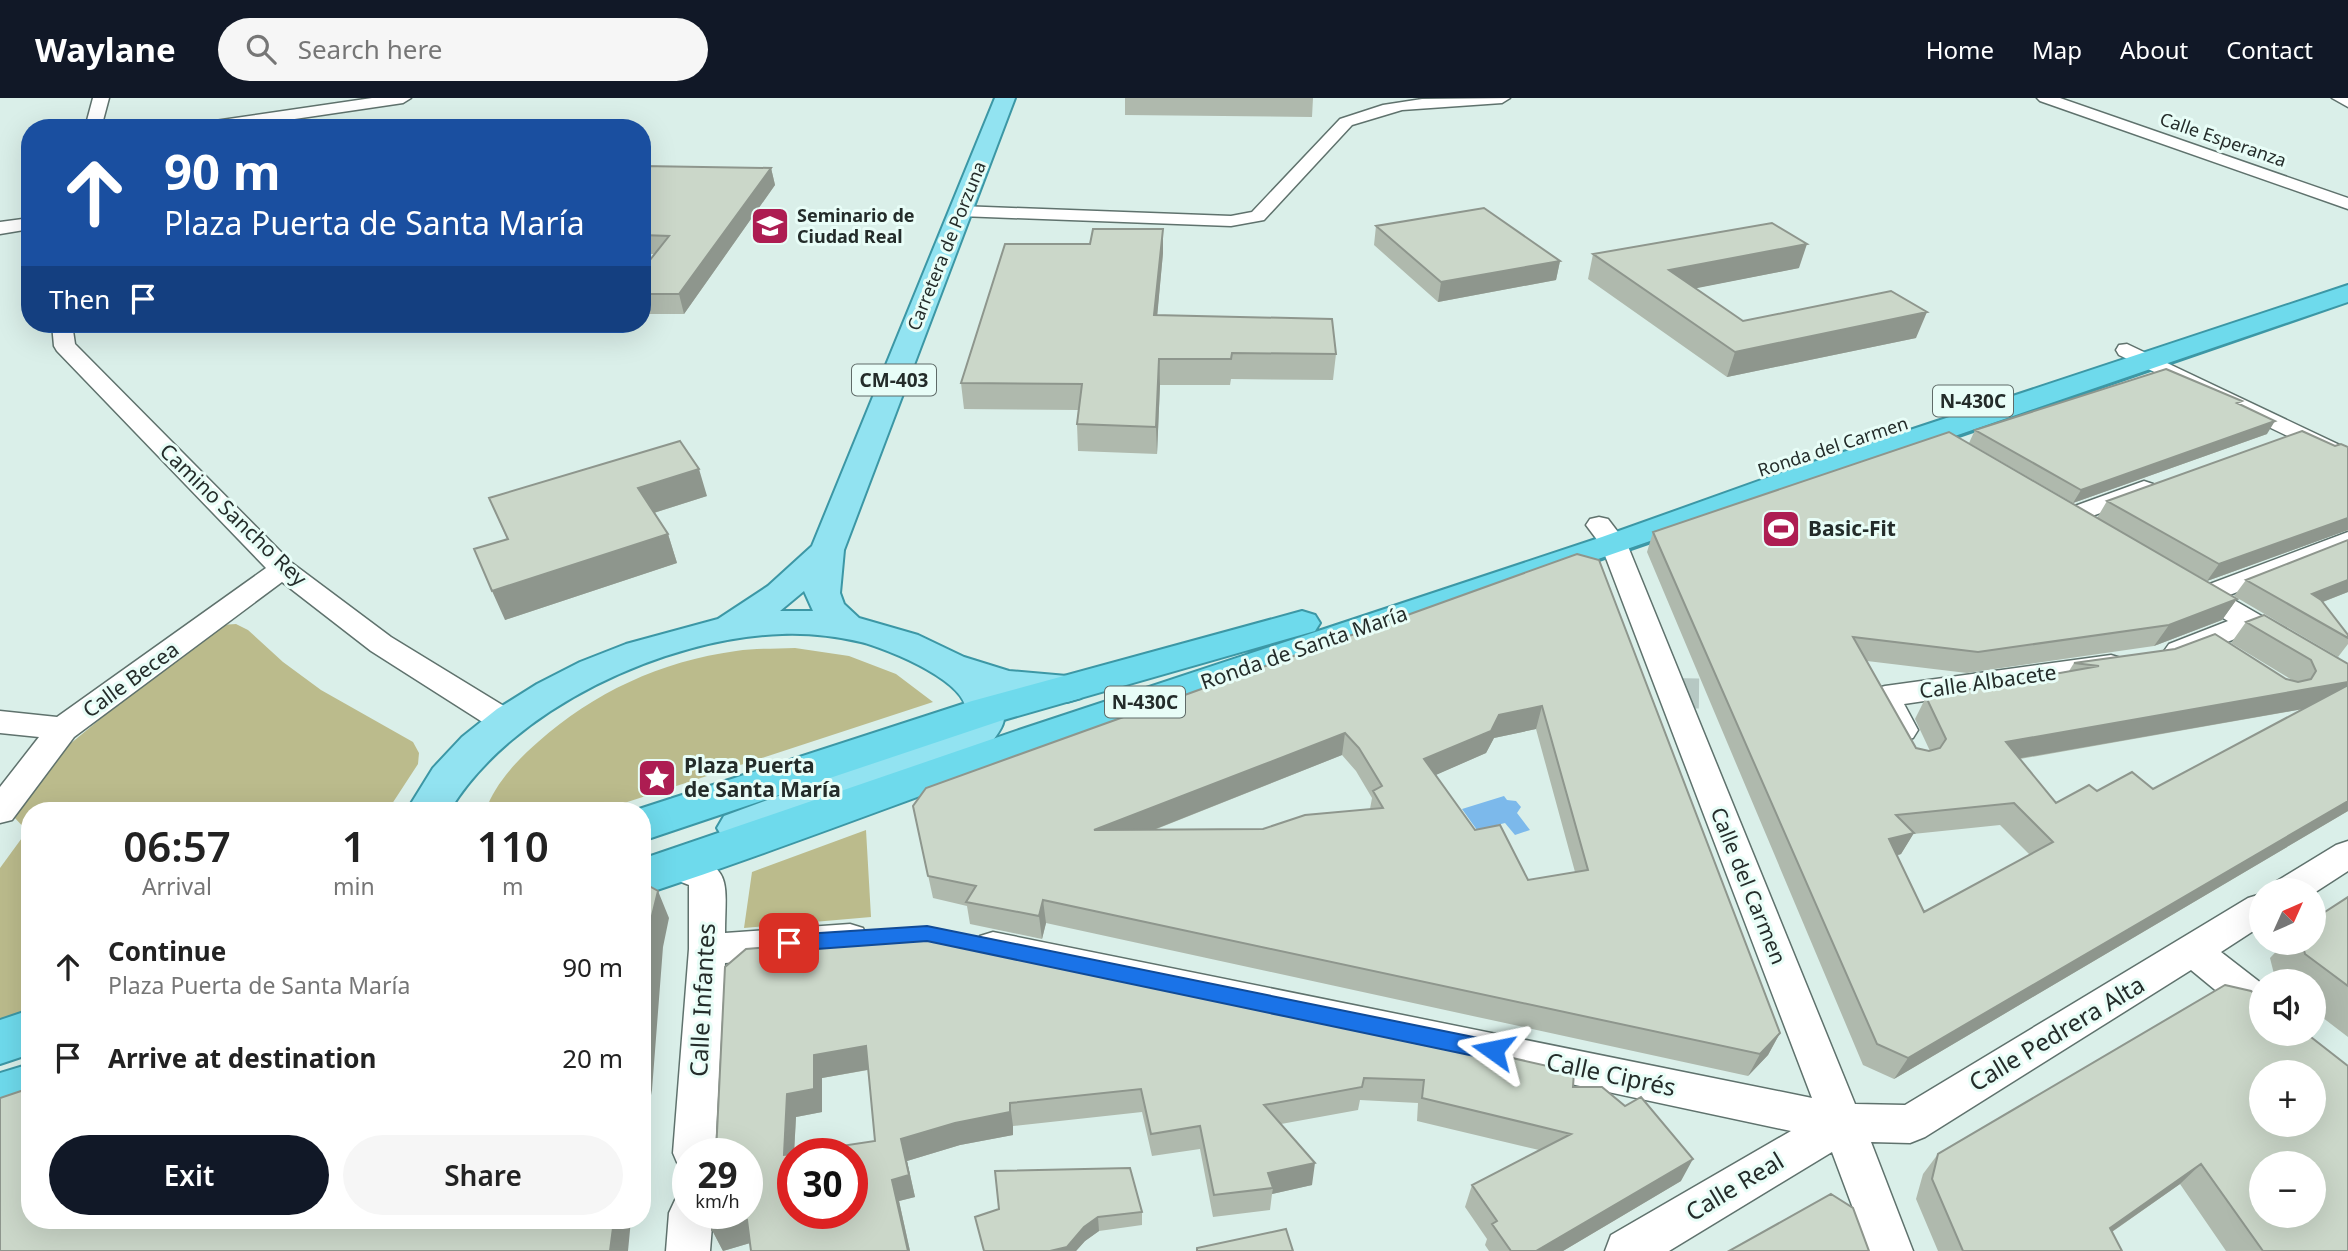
<!DOCTYPE html>
<meta charset="utf-8">
<style>
:root{--surface:#fff;--page:#f6f6f6;--text:#222;--muted:#767676;--accent:#111827}
body{margin:0;font-family:"Noto Sans",sans-serif;background:var(--page);color:var(--text);height:100vh;display:flex;flex-direction:column;font-size:26px;white-space:nowrap}
*{box-sizing:border-box;margin:0}
p{font-size:23px;color:var(--muted)}
.icon{flex:none;width:38px;height:38px;fill:none;stroke:currentColor;stroke-width:2;stroke-linecap:round;stroke-linejoin:round}
.map{position:relative;flex:1;overflow:hidden}
.sheet{position:absolute;left:21px;top:704px;width:630px;height:427px;display:flex;flex-direction:column;background:var(--surface);border-radius:28px;box-shadow:0 7px 28px #0002}
.sheet>*{flex:none}
.guide{position:absolute;left:21px;top:21px;width:630px;height:214px;border-radius:28px;box-shadow:0 7px 28px #0002;background:#1a4fa0;color:#fff;overflow:hidden}
.needle{width:46px;rotate:45deg}
.buttons{position:absolute;left:2249px;top:780px;display:grid;gap:14px}
.buttons a{display:grid;place-items:center;width:77px;height:77px;border-radius:50%;background:var(--surface);box-shadow:0 7px 28px #0002;font-size:35px}
.speed{position:absolute;left:672px;top:1040px;display:flex;gap:14px;font-size:35px;font-weight:700;text-align:center}
.speed>*{display:grid;place-content:center;width:91px;height:91px;border-radius:50%;background:var(--surface);box-shadow:0 7px 28px #0002;line-height:1}
.speed small{font-size:18px;font-weight:400}
.speed .limit{border:10px solid #d22;background:#fff;color:#111}
.pin{position:absolute;display:grid;place-items:center;width:60px;height:60px;color:#fff;margin:-30px;border-radius:14px;box-shadow:0 4px 10px #0006}
.me{position:absolute;width:77px;margin:-38px;rotate:282deg;stroke-linejoin:round;filter:drop-shadow(0 0 5px #0008)}
.turn{display:flex;align-items:center;gap:24px;height:147px;padding:0 28px;font-size:32px}
.turn .icon{width:91px;height:91px;stroke-width:2.5}
.turn b{display:block;font-size:49px;line-height:60px}
.then{display:flex;align-items:center;height:66px;padding:0 28px;background:#0003;gap:14px;font-size:26px}
.eta{display:flex;justify-content:space-evenly;align-items:center;height:119px;text-align:center}
.eta b{font-size:42px;font-weight:600;line-height:49px}
.cta{display:flex;gap:14px;margin-top:auto;padding:14px 28px}
.cta a{flex:1;height:80px;border-radius:42px;background:var(--accent);color:#fff;font-size:28px;font-weight:600;line-height:80px;text-align:center}
.cta a+a{background:var(--page);color:var(--text)}
ul{padding:0;list-style:none}
li{display:flex;align-items:center;gap:21px;height:91px;padding:0 28px}
li div{flex:1}
li b{display:block;font-size:26px}
li em{font-style:normal}
header{display:flex;align-items:center;gap:42px;box-sizing:border-box;height:98px;padding:0 35px;background:var(--accent);color:#fff}
header strong{font-size:33px}
nav{display:flex;gap:38px;margin-inline-start:auto;font-size:24px}
.search{width:490px;height:63px;background:var(--page);display:flex;align-items:center;gap:18px;box-sizing:border-box;padding:0 24px;border-radius:38px;color:var(--muted);font-size:26px}
.map>svg:first-child{display:block}
</style>
<header>
<strong>Waylane</strong>
<div class="search"><svg class="icon" aria-label="search" viewBox="0 0 24 24"><circle cx="10" cy="10" r="6"/><path d="M15 15l6 6"/></svg>Search here</div>
<nav><a>Home</a><a>Map</a><a>About</a><a>Contact</a></nav>
</header>
<div class="map">
<svg width="2348" height="1153" viewBox="0 0 2348 1153">
<rect width="100%" height="100%" fill="#daefe9"/>
<path fill="#bbbb8c" d="M236,526L248,532L283,564L321,592L413,644L419,655L418,666L388,712H30V918L0,928V770L27,733L14,719L16,710L70,646L204,535L221,527Z
M795,550L849,558L896,576L933,604L603,712H486C494,687 518,661 538,644C593,595 661,563 736,553C755,550 775,551 795,550Z
M866,732L871,819L744,830L752,774Z"/>
<path fill="#7cb9eb" d="M1504,698L1507,702L1516,703L1521,709L1517,715L1530,732L1515,737L1505,725L1477,732L1462,711Z"/>
<g fill="none" stroke-linecap="round" stroke-linejoin="round">
<path stroke="#b6c8c3" stroke-width="30" stroke-dasharray="30 15" stroke-linecap="butt" d="M1669,595L1745,596"/>
<g stroke="#5f726d" stroke-width="3">
<path id="minor" d="M93,0H109L101,30H85Z
M372,0H411L403,5L234,30H193L201,25Z
M1510,0L1502,5L1402,12L1352,27L1264,122L1231,128L960,118L951,113L960,108L1231,118L1252,114L1340,21L1383,7L1422,1Z
M2037,0H2060L2348,100V111L2040,3Z
M2332,0H2348V9Z
M30,120V131L0,136V124Z
M52,226H72L75,246L292,465L391,539L517,616L521,624L517,632L506,635L495,632L371,553L282,484L74,639L12,722L0,725V689L39,639L0,635V613L57,619L266,470L57,253L54,248Z
M2127,246L2348,351V367L2119,257L2116,252L2119,247Z
M2144,383L2153,386L2157,391L2153,396L2070,426L2061,423L2057,418L2061,413Z
M1599,419L1608,421L1627,446L1855,1006L1905,1007L2248,800L2261,796V828L2221,854L2261,885V923L2248,919L2191,872L1925,1039L1910,1045L1871,1044L1913,1153H1869L1832,1054L1669,1153H1605L1611,1137L1791,1033L980,860L975,849L980,838L993,834L1812,1000L1601,447L1586,427L1590,421Z
M2348,434V451L2227,498L2348,568V591L2337,588L2249,535L2189,560L2179,563L2169,560L2164,553L2169,546L2228,523L2186,498L2182,492L2186,486L2196,483L2207,487Z
M2111,557L2121,560L2126,567L2121,574L1904,606L1918,632L1913,640L1902,643L1891,640L1870,598L1874,591L1885,588Z
M2348,743V773L2314,795V793H2272L2277,783L2336,747Z
M678,755C735,767 725,785 725,835L850,826L863,830L868,841L863,852L850,856L725,865L715,1055H688V1072L679,1069L673,1055L689,851V787L666,778L661,768L666,758Z
M688,1095V1115H713L710,1153H666L669,1115L676,1100Z"/>
</g>
<g stroke="#3c97a5" stroke-width="4">
<path id="primary" d="M995,0H1015L844,452L840,495L844,506L859,520L918,537L964,559L1009,573L1067,578L1081,582L1086,591L1081,600L1067,604L1000,597C1011,622 1001,633 984,653L739,746L724,742L717,730L724,718L956,633C959,629 964,625 965,620C978,586 885,550 861,544C835,538 808,535 782,536C665,540 512,610 450,712H407L433,670L462,639L497,611L537,586L580,564L626,546L718,521L768,488L812,448ZM804,493L813,513H780Z"/>
</g>
<g stroke="#3c97a5" stroke-width="4">
<path id="trunk" d="M2348,187V204C1915,350 1484,501 1053,650C915,698 780,752 642,797V761L1019,632L1602,439L1795,370Z
M1302,513L1315,517L1320,525L1315,533L1000,623L642,743V712H636L972,603Z
M30,912V956L0,966V922Z
M30,966V1013L0,1023V975Z"/>
</g>
<use href="#minor" fill="#fff" fill-rule="evenodd"/>
<use href="#primary" fill="#92e3f1" fill-rule="evenodd"/>
<use href="#trunk" fill="#6edaec" fill-rule="evenodd"/>
</g>
<path fill="#afb9ad" fill-rule="evenodd" d="M1125,0H1313L1312,19L1125,17Z
M642,68L771,70L775,87L684,216H642V172L654,156H642Z
M1376,128L1560,163L1556,182L1438,204L1374,147Z
M1163,155L1157,217L1336,256L1333,282L1231,281L1230,287H1160L1157,356L1078,353L1077,326L1078,312L964,311L961,285Z
M1593,156L1799,170L1695,190L1743,223L1916,240L1727,279L1588,181Z
M2240,306L2267,336L2073,405L1969,345L1975,332Z
M2335,348L2348,349V432L2207,483L2097,420L2107,403Z
M707,398L654,415L668,436L677,465L505,522L507,441L489,400Z
M1653,434L2237,501L2222,522L2154,548L1967,575L1867,563L1916,650L1930,653L1915,621L1926,599L2069,573L2074,565L2286,581L2292,582L2231,545L2246,524L2348,566V713L1894,981L1863,967L1647,454ZM2303,611L2153,691L2097,693L2056,705L2020,661ZM2000,727L2030,757L1924,814L1897,758L1901,756L1913,736Z
M2348,442V494L2323,504L2348,537V546L2338,559L2234,498L2246,482Z
M1577,456L1780,935L1768,957L1748,978L1046,825L1042,841L970,826L967,808L933,800L913,708ZM1536,631L1575,774L1528,782L1475,732L1435,677L1486,655L1494,640ZM1342,657L1356,673L1372,700L1370,711L1263,731L1154,732Z
M2348,799V939L2314,913V884H2276L2270,860L2284,845H2314Z
M1032,859L1423,946L1424,940L1573,989L1681,1083L1563,1153H1489L1485,1147L1487,1141L1465,1109L1472,1087L1539,1052L1417,1023L1418,1005L1360,1002L1358,1012L1281,1026L1312,1087L1272,1096L1270,1112L1213,1119L1200,1051L1152,1058L1142,1014L1013,1028V1037L960,1047L907,1063L915,1099L899,1103L910,1153H751L750,1145L723,1153L712,1132L725,869ZM868,972L875,1043L794,1055L796,1019L822,1014V980Z
M2225,887L2348,1153H2226L2180,1086L2112,1134L2122,1153H1938L1916,1101L1923,1076L1938,1056Z
M999,1111L1142,1114V1127L1099,1133L1085,1143L1076,1153H983Z"/>
<path fill="#8e968d" d="M771,70L775,87L684,216L679,196Z
M1163,131V155L1155,242L1154,217Z
M1807,146L1799,170L1662,197L1669,172Z
M1560,163L1556,182L1438,204L1441,184Z
M1927,214L1916,240L1727,279L1735,254Z
M1159,261L1160,287L1157,356L1156,329Z
M2275,323L2267,336L2073,405L2081,392Z
M699,371L707,398L647,417L638,390Z
M2348,420V432L2207,483L2219,466Z
M668,436L677,465L505,522L492,493Z
M2348,482V494L2299,513L2312,496Z
M2237,501L2222,522L2154,548L2169,527Z
M2348,584V591L2337,605L1993,665L2006,644Z
M1542,608L1536,631L1494,640L1486,655L1420,684L1424,661L1499,617Z
M1345,635L1342,657L1095,755L1094,732Z
M2348,703V713L1894,981L1908,960Z
M1914,735L1901,756L1876,763L1889,741Z
M658,793L669,820L663,849L652,992L642,1044V924L651,822Z
M1043,802L1046,825L1042,841L1039,818Z
M1780,935L1768,957L1748,978L1760,956Z
M866,948L872,971L822,980V1014L796,1019L794,1055L784,1057L787,996L814,957Z
M1010,1005L1013,1028V1037L960,1047L907,1063L915,1099L899,1103L910,1153H908L892,1082L901,1041Z
M1693,1061L1681,1083L1563,1153H1536Z
M1315,1065L1312,1087L1272,1096L1273,1090L1268,1075Z
M2201,1066L2180,1086L2090,1149L2110,1130Z
M1098,1119L1099,1133L1085,1143L1076,1153H1050Z
M614,1122H631L628,1153H610Z
M747,1122L757,1143L723,1153L712,1132Z"/>
<path fill="#cbd7c9" stroke="#8e968d" stroke-width="2" fill-rule="evenodd" d="M642,68L771,70L679,196H642V172L669,138L642,137Z
M1484,110L1560,163L1441,184L1376,128Z
M1772,125L1807,146L1669,172L1743,223L1891,193L1927,214L1735,254L1593,156Z
M1093,131H1163L1154,217L1332,221L1336,256L1232,255L1231,261H1159L1156,329L1077,326L1082,286L961,285L1005,146H1090Z
M2166,271L2242,303L2237,305L2275,323L2081,392L1975,332Z
M2302,333L2335,348L2341,346L2348,349V420L2219,466L2107,403Z
M1949,334L2237,501L2169,527L1978,554L1853,539L1916,650L1929,653L1940,650L1946,641L1926,599L2099,568L2074,565L2175,551L2215,536L2286,581L2298,584L2311,581L2316,573L2311,562L2246,524L2264,517L2348,566V584L2006,644L2056,705L2089,687L2097,693L2132,674L2153,691L2348,587V703L1908,960L1877,946L1653,434ZM2014,705L2053,744L1924,814L1889,741L1914,735L1896,717Z
M680,343L699,371L638,390L668,436L492,493L474,451L508,441L489,400Z
M2348,442V482L2312,496L2321,502L2348,537V540L2246,482Z
M1577,456L1599,462L1780,935L1760,956L1043,802L1039,818L966,804L976,788L928,778L913,708L926,690ZM1542,608L1588,772L1528,782L1500,727L1475,732L1424,661L1491,633L1499,617ZM1345,635L1359,650L1382,688L1373,693L1383,710L1305,717L1263,731L1094,732Z
M642,784L658,793L651,822L642,924Z
M2348,799V888L2305,856L2302,845H2314V821Z
M943,833L1031,852L1029,858L1424,947V940L1574,974L1573,989H1602L1625,1008L1641,999L1693,1061L1536,1153H1511L1492,1126L1497,1123L1472,1087L1571,1036L1422,1000L1424,982L1364,980L1362,989L1264,1007L1315,1065L1268,1075L1273,1090L1214,1097L1200,1028L1151,1036L1141,991L1010,1005V1014L955,1025L901,1041L909,1077L892,1082L908,1153H751L747,1122L712,1132V1115H747V1055H716L725,869L746,851L811,846L812,841L879,834ZM866,948L875,1043L795,1055H852V1115H793V1056L784,1057L787,996L814,991V957Z
M2225,887L2251,893L2261,901V936H2307L2348,968V1153H2263L2201,1066L2110,1130L2122,1153H1963L1932,1081L1938,1056ZM2261,975H2314V1027H2261ZM2261,1066H2314V1118H2261Z
M30,990V1122H614L610,1153H0V1000Z
M1130,1070L1142,1114L1098,1119L1084,1129L1067,1149L1050,1153H984L975,1119L999,1111L995,1073Z
M1831,1096L1853,1110L1869,1153H1729Z
M1286,1131L1293,1153H1197V1150Z"/>
<path fill="#1a73e8" stroke="#114b97" stroke-width="2" d="M927,828L1493,943L1500,946L1503,952L1500,959L1493,962L927,843L789,853L783,851L780,845L783,840L789,837Z"/>
<defs>
<g id="school-square" transform="scale(2.0125)"><rect x="-9" y="-9" width="18" height="18" rx="4" fill="#ad1d52" stroke="#e8fdf7"/><path d="M0-5L7-2L0 1L-7-2ZM-4 1L0 2.5L4 1V4Q0 6-4 4Z" fill="#fff"/></g>
<g id="stadium-square" transform="scale(2.0125)"><rect x="-9" y="-9" width="18" height="18" rx="4" fill="#ad1d52" stroke="#e8fdf7"/><path d="M0-5a6.5 5 0 1 0 0 10a6.5 5 0 1 0 0-10ZM-3.5-1.8h7v3.6h-7Z" fill="#fff"/></g>
<g id="sight-square" transform="scale(2.0125)"><rect x="-9" y="-9" width="18" height="18" rx="4" fill="#ad1d52" stroke="#e8fdf7"/><path d="M0-6L1.8-2.2L6-1.7L2.9 1.2L3.7 5.4L0 3.3L-3.7 5.4L-2.9 1.2L-6-1.7L-1.8-2.2Z" fill="#fff"/></g>
</defs>
<g fill-rule="evenodd">
<use href="#school-square" x="770" y="128"/>
<use href="#stadium-square" x="1781" y="431"/>
<use href="#sight-square" x="657" y="680"/>
</g>
<g text-anchor="middle" stroke-width="6" stroke-linejoin="round" paint-order="stroke">
<g font-size="18" fill="#242c2a" stroke="#e8fdf7">
<text transform="translate(2223 42) rotate(19)" y="6">Calle Esperanza</text>
<text transform="translate(947 148) rotate(-68)" y="6">Carretera de Porzuna</text>
<text transform="translate(1833 349) rotate(-18)" y="6">Ronda del Carmen</text>
</g>
<g font-size="18" font-weight="bold" fill="#242c2a" stroke="#e8fdf7" text-anchor="start">
<text x="797" y="124">Seminario de<tspan x="797" dy="21">Ciudad Real</tspan></text>
</g>
<g fill="#e8fdf7" stroke="#5f6b68" stroke-width="2">
<rect x="852" y="266.5" width="84" height="31" rx="5"/>
<rect x="1933" y="287.5" width="80" height="31" rx="5"/>
<rect x="1105" y="588.5" width="80" height="31" rx="5"/>
</g>
<g font-size="19" font-weight="bold" fill="#242c2a">
<text x="894" y="289">CM-403</text>
<text x="1973" y="310">N-430C</text>
<text x="1145" y="611">N-430C</text>
</g>
<g font-size="21" fill="#242c2a" stroke="#e8fdf7">
<text transform="translate(233 417) rotate(44)" y="7">Camino Sancho Rey</text>
<text transform="translate(1304 550) rotate(-19)" y="7">Ronda de Santa María</text>
<text transform="translate(131 582) rotate(-36)" y="7">Calle Becea</text>
<text transform="translate(1988 584) rotate(-8)" y="7">Calle Albacete</text>
<text transform="translate(1748 788) rotate(68)" y="7">Calle del Carmen</text>
</g>
<g font-size="21" font-weight="bold" fill="#242c2a" stroke="#e8fdf7" text-anchor="start">
<text x="1808" y="438">Basic-Fit</text>
<text x="684" y="675">Plaza Puerta<tspan x="684" dy="24">de Santa María</tspan></text>
</g>
<g font-size="24" fill="#242c2a" stroke="#e8fdf7">
<text transform="translate(703 902) rotate(-87)" y="8">Calle Infantes</text>
<text transform="translate(2057 936) rotate(-31)" y="8">Calle Pedrera Alta</text>
<text transform="translate(1611 977) rotate(12)" y="8">Calle Ciprés</text>
<text transform="translate(1735 1089) rotate(-31)" y="8">Calle Real</text>
</g>
</g>
</svg>
<div class="buttons">
<a><svg class="needle" viewBox="-14 -14 28 28"><path d="M0-13l5 13h-10z" fill="#e53935"/><path d="M0 13l5-13h-10z" fill="#767676"/></svg></a>
<a><svg class="icon" aria-label="sound" viewBox="0 0 24 24"><path d="M4 9h4l5-4v14l-5-4H4zM17 9q2 3 0 6"/></svg></a>
<a>+</a>
<a>−</a>
</div>
<div class="speed"><div>29<small>km/h</small></div><div class="limit">30</div></div>
<div class="pin" style="left:789px;top:845px;background:#d93025"><svg class="icon" aria-label="arrive" viewBox="0 0 24 24"><path d="M6 21V4h12l-3 4 3 4H6"/></svg></div>
<svg class="me" style="left:1493px;top:952px" viewBox="-20 -20 40 40"><path d="M0-17L14 15 0 8-14 15z" fill="#1a73e8" stroke="#fff" stroke-width="4"/></svg>
<div class="guide">
<div class="turn"><svg class="icon" aria-label="ahead" viewBox="0 0 24 24"><path d="M12 20V5M6 11l6-6 6 6"/></svg><div><b>90 m</b>Plaza Puerta de Santa María</div></div>
<div class="then">Then<svg class="icon" aria-label="arrive" viewBox="0 0 24 24"><path d="M6 21V4h12l-3 4 3 4H6"/></svg></div>
</div>
<section class="sheet">
<div class="eta">
<div><b>06:57</b><p>Arrival</p></div>
<div><b>1</b><p>min</p></div>
<div><b>110</b><p>m</p></div>
</div>
<ul>
<li><svg class="icon" aria-label="ahead" viewBox="0 0 24 24"><path d="M12 20V5M6 11l6-6 6 6"/></svg><div><b>Continue</b><p>Plaza Puerta de Santa María</p></div><em>90 m</em></li>
<li><svg class="icon" aria-label="arrive" viewBox="0 0 24 24"><path d="M6 21V4h12l-3 4 3 4H6"/></svg><div><b>Arrive at destination</b></div><em>20 m</em></li>
</ul>
<div class="cta"><a>Exit</a><a>Share</a></div>
</section>
</div>
